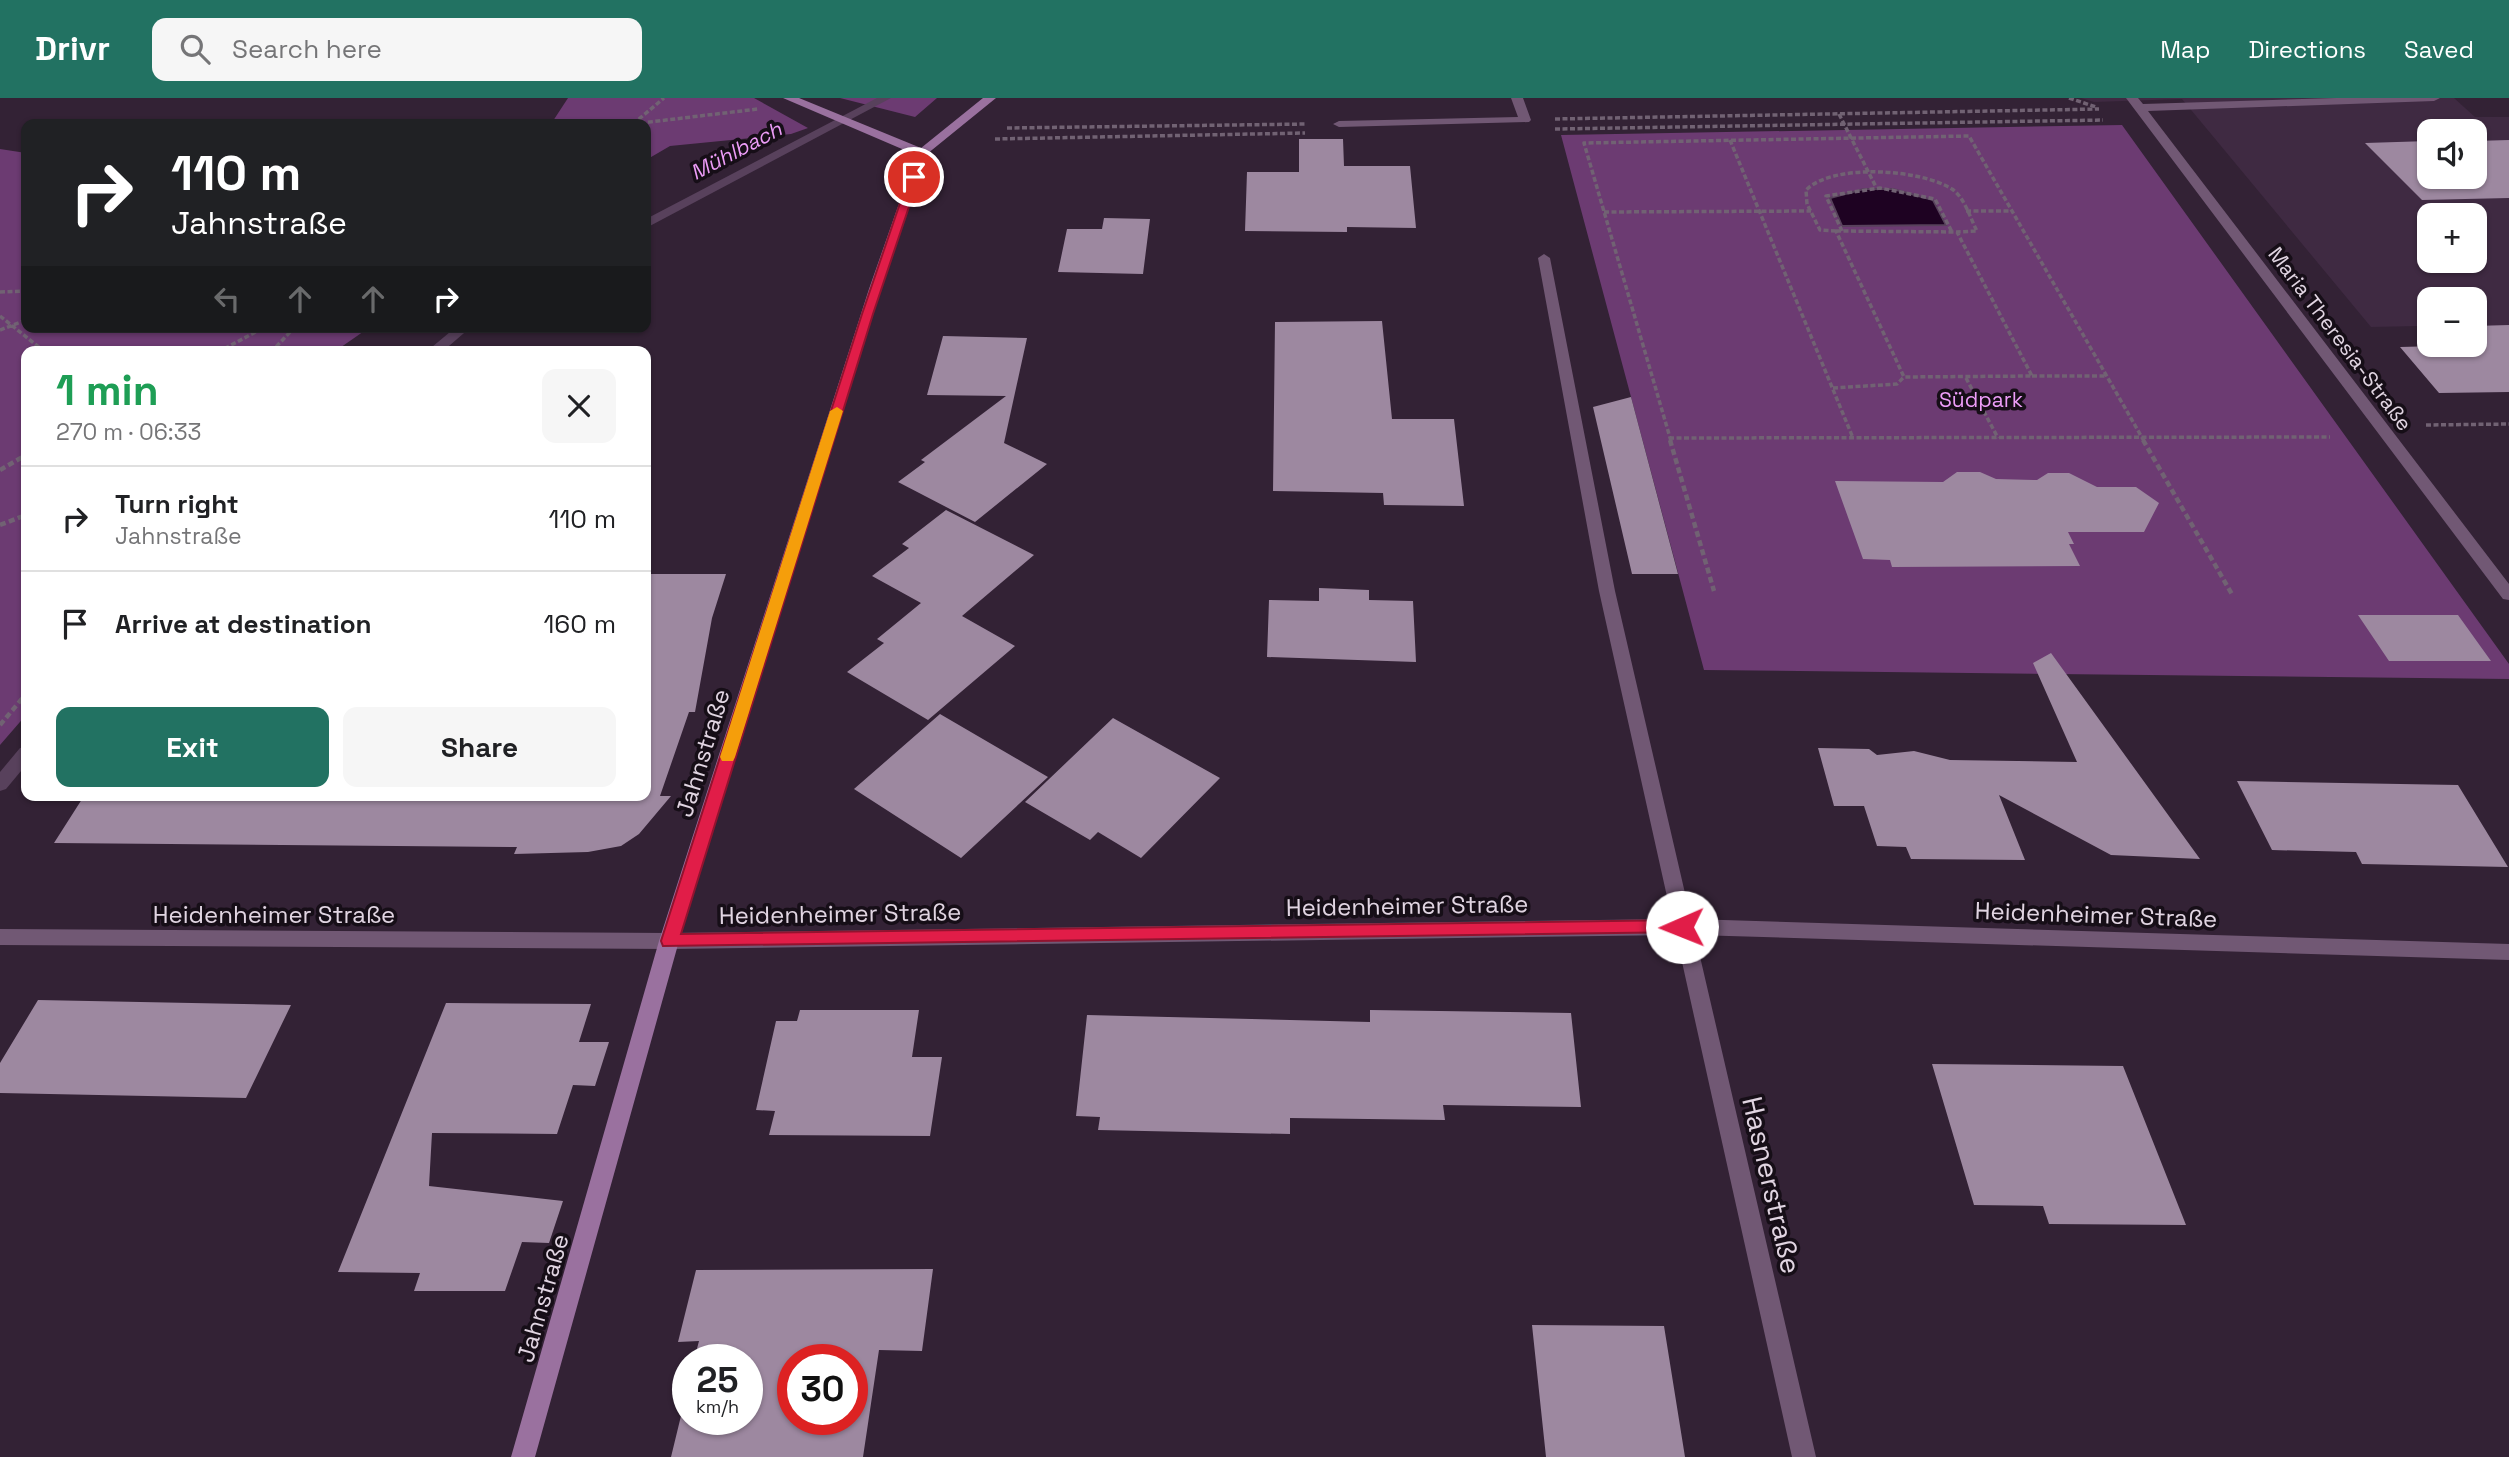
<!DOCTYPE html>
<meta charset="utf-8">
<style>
:root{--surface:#fff;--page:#f6f6f6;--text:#202124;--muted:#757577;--line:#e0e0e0;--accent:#227262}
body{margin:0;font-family:"Space Grotesk",sans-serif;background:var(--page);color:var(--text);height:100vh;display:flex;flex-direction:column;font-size:26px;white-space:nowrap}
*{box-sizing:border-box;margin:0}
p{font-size:23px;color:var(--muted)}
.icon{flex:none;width:38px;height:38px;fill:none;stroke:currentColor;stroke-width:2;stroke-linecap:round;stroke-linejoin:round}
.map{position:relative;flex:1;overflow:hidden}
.sheet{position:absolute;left:21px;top:248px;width:630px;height:455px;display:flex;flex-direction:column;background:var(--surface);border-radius:14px;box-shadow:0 2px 5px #0004}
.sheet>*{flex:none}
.top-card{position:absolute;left:21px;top:21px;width:630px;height:214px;border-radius:14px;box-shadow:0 2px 5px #0004;background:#202124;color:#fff;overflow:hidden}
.buttons{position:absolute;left:2417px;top:21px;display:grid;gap:14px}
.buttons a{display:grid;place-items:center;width:70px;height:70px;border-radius:14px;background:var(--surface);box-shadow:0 2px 5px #0004;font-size:35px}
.speed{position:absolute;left:672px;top:1246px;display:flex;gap:14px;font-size:35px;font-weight:700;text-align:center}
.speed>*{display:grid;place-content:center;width:91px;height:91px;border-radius:50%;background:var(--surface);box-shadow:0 2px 5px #0004;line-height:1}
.speed small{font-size:18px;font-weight:400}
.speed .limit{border:10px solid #d22;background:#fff;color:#111}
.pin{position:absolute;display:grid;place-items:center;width:60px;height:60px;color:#fff;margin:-30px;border:4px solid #fff;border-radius:50%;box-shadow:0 2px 7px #0007}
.me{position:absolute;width:77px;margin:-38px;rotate:269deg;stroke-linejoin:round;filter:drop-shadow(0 0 5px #0008)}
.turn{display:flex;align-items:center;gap:24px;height:147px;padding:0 35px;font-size:32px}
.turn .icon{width:91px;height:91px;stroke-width:2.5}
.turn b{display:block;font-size:49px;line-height:60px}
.lanes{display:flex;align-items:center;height:66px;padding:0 35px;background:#0003;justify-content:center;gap:35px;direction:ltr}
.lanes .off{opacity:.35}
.round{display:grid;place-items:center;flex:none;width:74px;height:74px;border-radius:14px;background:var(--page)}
.headline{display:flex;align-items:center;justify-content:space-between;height:119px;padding:0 35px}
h1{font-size:42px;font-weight:700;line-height:52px;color:#1e9e55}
.cta{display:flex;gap:14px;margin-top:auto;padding:14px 35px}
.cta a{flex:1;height:80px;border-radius:14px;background:var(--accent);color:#fff;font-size:28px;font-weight:700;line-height:80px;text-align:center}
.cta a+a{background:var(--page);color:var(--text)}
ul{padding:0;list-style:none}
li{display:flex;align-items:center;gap:21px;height:105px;padding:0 35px;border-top:2px solid var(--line)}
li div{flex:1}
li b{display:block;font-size:26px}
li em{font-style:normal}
header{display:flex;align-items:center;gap:42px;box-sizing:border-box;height:98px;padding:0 35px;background:var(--accent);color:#fff}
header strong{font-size:33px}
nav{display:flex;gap:38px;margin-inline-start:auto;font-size:24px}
.search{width:490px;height:63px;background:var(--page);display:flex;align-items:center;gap:18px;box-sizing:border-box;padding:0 24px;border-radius:14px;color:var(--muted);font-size:26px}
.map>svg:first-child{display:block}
</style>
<header>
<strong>Drivr</strong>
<div class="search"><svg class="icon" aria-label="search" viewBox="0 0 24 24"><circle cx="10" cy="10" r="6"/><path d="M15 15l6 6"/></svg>Search here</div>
<nav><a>Map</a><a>Directions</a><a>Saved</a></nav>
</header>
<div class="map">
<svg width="2509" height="1359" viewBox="0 0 2509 1359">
<rect width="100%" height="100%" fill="#332235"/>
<path fill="#3f2a42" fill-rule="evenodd" d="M2081,0H2454L2475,19H2509V248L2435,247H2474V201H2429V240L2419,228L2371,229L2182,1L2094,4ZM2429,33H2474V79H2429ZM2429,117H2474V163H2429Z"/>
<path fill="#6c3b72" d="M568,0H754L808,30L791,36L670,48L646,62V26H551Z
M840,0H937L915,19Z
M2122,27L2509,566V581L1704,572L1561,37Z
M0,51L26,55V229H370L334,254H26V617L0,647Z"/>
<path fill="#1e0222" stroke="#58415c" stroke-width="2" d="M1864,91H1893L1933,102L1946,127L1842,128L1830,100Z"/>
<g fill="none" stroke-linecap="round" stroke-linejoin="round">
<path fill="#58415c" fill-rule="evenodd" d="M877,0H891L646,130V121Z
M456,229H471L442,254H426Z
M26,649V667L6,691L0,693V674L20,650Z"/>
</g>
<path fill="#9d88a0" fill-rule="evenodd" d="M1299,41H1343L1344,68H1410L1416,130L1347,129V134L1245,133L1247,74H1299Z
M2509,42V100L2422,102L2365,45L2429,43V79H2474V43Z
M1104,120L1150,121L1143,176L1058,174L1067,131H1102Z
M1382,223L1392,321H1454L1464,408L1384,407L1383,395L1273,393L1275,224Z
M2509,227V294L2439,295L2400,249L2474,247V228Z
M943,238L1027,240L1004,345L1047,366L975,424L898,384L925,364L921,362L1006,298L927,297Z
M1631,299L1678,476H1632L1593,309Z
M1957,374H1980L1996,381L2037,382L2048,375H2069L2097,389H2136L2159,405L2144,434H2068L2074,446H2069L2080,468L1892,469L1890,462L1863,461L1835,383L1943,384Z
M946,412L1034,457L962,518L1015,548L928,622L847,574L884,545L877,541L921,505L872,478L909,450L902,446Z
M646,476H726L712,520L695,614H689L660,698H671L639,736L621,748L588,754L514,756L517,749L54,745L84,698H646Z
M1319,490L1369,492V502L1413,503L1416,564L1267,559L1269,502L1319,503Z
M2358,517H2458L2491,563H2389Z
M2051,555L2200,761L2111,757L1999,697L2025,762L1911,761L1906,749L1877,748L1864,708H1834L1818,650L1869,651L1877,657L1914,653L1950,662L2077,664L2033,565Z
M940,616L1048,679L961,760L854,691Z
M1113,620L1220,680L1141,760L1098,734L1090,742L1025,704Z
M2237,683L2458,687L2508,769L2362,766L2356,754L2272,752Z
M38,902L291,907L246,1000L0,995V965Z
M446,905L591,906L579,944H609L595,988L573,987L557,1036L432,1035L429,1088L563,1103L549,1145L522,1144L505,1193H414L420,1175L338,1174Z
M800,912H919L912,959H942L930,1038L769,1037L775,1013L756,1012L776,923H797Z
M1370,912L1571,915L1581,1009L1443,1007L1445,1022L1290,1020V1036L1098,1032L1100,1019L1076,1018L1087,917L1370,924Z
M1932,966L2123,968L2186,1127L2049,1126L2043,1108L1974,1107Z
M933,1171L922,1253L879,1252L863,1359H671L688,1289V1321H747V1262H694L699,1243L678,1244L696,1172ZM793,1262H852V1321H793Z
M1532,1227L1664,1228L1685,1359H1546Z"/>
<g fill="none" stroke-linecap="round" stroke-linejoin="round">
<path stroke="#716273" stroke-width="3.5" stroke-dasharray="5 2.5" stroke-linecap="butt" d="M2069,0L2096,9
M1839,16L1876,89
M1555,21L2099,11
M633,26L758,11
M633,26L664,0
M1007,30L1307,26
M1555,31L2103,22
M995,41L1305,35
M1730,42L1853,340
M1966,113H2012
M1604,114L1811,113
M1836,133L1820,132L1807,106L1806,92C1833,65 1920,71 1952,91C1965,100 1970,120 1977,133L1957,134
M1836,133L1957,134L2032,278L1904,279Z
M1842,133L1826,98L1880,90L1935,101L1952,134
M0,194L26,193
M0,218L45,254
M0,232L26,222
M218,254L265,229
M271,254L295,229
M2032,278H2106
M1966,280L1998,340
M1833,290L1897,286L1904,279
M2426,327L2509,326
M1669,340L2330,339
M1671,343L1584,45L1969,38L2144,343"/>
<path stroke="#716273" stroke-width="4.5" stroke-dasharray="6 3.5" stroke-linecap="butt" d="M1670,342L1714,493
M2143,342L2233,498
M0,372L26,357
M0,427L26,417
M0,627L26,596"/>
<path fill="#715874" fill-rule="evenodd" d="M1511,0H1523L1531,22L1529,24L1339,29L1333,26L1339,23L1518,19Z
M2126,0H2138L2143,6L2336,0H2440L2434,3L2148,13L2509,486V502L2503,501Z
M1544,156L1550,160L1615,493L1691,821L2509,846V862L1695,837L1816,1359H1792L1676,837L669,851L0,847V831L669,835L1672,821L1599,493L1538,160Z"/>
<path fill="#9a719f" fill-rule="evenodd" d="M783,0H799L921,50L983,0H996L927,56L881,191L679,843L535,1359H511L659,843L869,191L916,57Z"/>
</g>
<path fill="#e11d48" stroke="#92132f" stroke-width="2" d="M910,76L919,79L873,216L681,836L1682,822L1688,824L1690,829L1688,834L663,848L661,843L862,216Z"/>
<path fill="#f59e0b" d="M837,309L843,313L735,659L733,663H722L720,659L830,313Z"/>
<g text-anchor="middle" stroke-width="7" stroke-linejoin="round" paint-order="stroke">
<g font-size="21" font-style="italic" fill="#ec9cf7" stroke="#160e17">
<text transform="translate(736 53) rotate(-28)" y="7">Mühlbach</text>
</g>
<g font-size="21" fill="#e1d5e2" stroke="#160e17">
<text transform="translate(2340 241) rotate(53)" y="7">Maria Theresia-Straße</text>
</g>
<g font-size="21" fill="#ed9df8" stroke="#160e17">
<text x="1981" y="309">Südpark</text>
</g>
<g font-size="24" fill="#e1d5e2" stroke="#160e17">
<text transform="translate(703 655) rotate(-73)" y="8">Jahnstraße</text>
<text transform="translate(1407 808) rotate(-1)" y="8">Heidenheimer Straße</text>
<text transform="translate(840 816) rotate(-1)" y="8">Heidenheimer Straße</text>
<text x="274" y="825">Heidenheimer Straße</text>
<text transform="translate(2096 817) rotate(2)" y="8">Heidenheimer Straße</text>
<text transform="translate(543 1200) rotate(-74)" y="8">Jahnstraße</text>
</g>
<g font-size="28" fill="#e1d5e2" stroke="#160e17">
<text transform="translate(1772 1087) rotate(77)" y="10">Hasnerstraße</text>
</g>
</g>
</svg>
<div class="buttons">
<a><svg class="icon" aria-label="sound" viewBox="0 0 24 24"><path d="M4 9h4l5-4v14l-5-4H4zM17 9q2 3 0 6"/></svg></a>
<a>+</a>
<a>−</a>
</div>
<div class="speed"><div>25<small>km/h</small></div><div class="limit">30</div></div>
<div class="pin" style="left:914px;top:79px;background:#d93025"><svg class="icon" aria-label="arrive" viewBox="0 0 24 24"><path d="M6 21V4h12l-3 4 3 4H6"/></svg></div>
<svg class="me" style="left:1682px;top:829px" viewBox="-20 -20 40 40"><circle r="19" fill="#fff"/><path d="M0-13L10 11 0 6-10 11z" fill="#e11d48"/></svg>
<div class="top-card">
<div class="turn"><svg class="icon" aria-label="right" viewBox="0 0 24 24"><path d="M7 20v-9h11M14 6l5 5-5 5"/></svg><div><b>110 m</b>Jahnstraße</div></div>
<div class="lanes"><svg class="icon off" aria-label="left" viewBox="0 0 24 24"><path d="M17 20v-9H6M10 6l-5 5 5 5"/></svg><svg class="icon off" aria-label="ahead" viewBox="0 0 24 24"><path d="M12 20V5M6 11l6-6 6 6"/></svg><svg class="icon off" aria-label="ahead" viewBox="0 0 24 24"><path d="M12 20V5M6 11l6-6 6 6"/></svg><svg class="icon" aria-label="right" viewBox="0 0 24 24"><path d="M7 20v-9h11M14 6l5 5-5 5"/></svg></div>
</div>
<section class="sheet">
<div class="headline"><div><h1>1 min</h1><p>270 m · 06:33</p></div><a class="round"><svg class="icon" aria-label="close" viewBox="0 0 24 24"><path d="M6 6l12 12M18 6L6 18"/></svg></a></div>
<ul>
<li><svg class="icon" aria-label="right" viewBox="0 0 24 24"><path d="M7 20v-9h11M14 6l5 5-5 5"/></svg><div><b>Turn right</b><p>Jahnstraße</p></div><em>110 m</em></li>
<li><svg class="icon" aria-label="arrive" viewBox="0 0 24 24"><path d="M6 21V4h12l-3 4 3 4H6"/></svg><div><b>Arrive at destination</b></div><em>160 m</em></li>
</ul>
<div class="cta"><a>Exit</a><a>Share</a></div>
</section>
</div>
